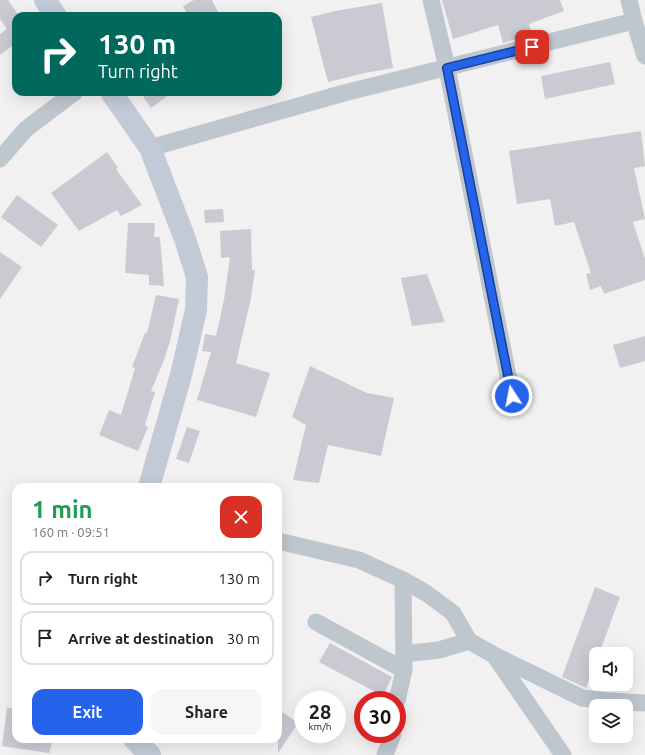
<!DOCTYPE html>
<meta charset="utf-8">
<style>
:root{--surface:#fff;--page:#f6f6f6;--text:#202124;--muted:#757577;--line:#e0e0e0;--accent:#2563eb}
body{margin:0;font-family:Ubuntu,sans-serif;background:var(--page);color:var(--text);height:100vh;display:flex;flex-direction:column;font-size:15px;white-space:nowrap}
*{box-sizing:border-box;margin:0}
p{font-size:13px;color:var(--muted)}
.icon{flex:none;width:22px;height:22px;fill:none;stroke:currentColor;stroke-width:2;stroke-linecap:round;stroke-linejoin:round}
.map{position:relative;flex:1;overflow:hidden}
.sheet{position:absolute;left:12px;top:483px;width:270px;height:260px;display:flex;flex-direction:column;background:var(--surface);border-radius:12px;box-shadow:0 4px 16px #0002}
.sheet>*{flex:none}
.banner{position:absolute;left:12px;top:12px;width:270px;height:84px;border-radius:12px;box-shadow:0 4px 16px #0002;background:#00695c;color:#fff;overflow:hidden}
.controls{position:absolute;left:589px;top:647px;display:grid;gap:8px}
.controls a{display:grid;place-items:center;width:44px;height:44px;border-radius:8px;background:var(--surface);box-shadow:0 4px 16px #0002;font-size:20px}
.speed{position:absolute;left:294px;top:691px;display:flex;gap:8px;font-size:20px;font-weight:700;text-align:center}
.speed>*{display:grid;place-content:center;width:52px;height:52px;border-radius:50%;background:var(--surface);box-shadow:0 4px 16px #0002;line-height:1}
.speed small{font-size:10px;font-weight:400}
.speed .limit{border:6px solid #d22;background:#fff;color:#111}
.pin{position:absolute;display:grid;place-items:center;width:34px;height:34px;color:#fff;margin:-17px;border-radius:8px;box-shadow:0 2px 6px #0006}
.me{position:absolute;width:44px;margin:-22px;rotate:349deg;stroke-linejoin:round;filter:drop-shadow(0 0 3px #0008)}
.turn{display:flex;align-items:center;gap:14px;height:84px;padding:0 20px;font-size:18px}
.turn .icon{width:52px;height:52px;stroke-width:2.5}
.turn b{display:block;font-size:28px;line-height:34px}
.round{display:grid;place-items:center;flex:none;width:42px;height:42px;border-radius:12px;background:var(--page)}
.head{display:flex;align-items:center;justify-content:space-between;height:68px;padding:0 20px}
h1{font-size:24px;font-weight:700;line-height:30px;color:#1e9e55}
.cta{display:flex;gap:8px;margin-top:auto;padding:8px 20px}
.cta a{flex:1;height:46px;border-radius:12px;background:var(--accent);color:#fff;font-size:16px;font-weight:700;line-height:46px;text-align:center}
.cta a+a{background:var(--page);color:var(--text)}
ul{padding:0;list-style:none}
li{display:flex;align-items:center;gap:12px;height:54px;margin:0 8px 6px;padding:0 12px;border:2px solid var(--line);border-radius:12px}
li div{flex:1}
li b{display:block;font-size:15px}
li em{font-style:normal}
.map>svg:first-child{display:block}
</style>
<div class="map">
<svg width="645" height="755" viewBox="0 0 645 755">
<rect width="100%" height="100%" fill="#f2f0f0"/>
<path fill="#cacbd2" d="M0,0H8L19,16H16V43L0,55V34L7,29L0,19Z
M194,0H212L220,16H188L183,6Z
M442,0H560L564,11L529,24L532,34L503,43L498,25L453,39Z
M382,3L393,68L365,73L328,82L311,17L335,11Z
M610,62L615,84L545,99L541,76Z
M150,92H173L151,108L143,97Z
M641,131L645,166L634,168L645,219L633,222L645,259V280L604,294L601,286L590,290L586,274L591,273L574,222L555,226L550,199L517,204L509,151Z
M107,152L118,168L116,169L142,205L121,216L117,210L79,231L51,193Z
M17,195L58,225L41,247L1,217Z
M223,209L224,222L205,223L204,210Z
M128,223H155L154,237H160L164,286L149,285V275L125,273Z
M251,229L252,270H255L251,298L236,363L270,373L256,417L197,400L211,352L202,351L205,334L216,336L224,300L230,257L221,258L220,231Z
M0,252L22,267L0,299Z
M427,274L445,322L412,326L401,278Z
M156,295L179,299L170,341L164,360L151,391L155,392L145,425L148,427L138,451L99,435L109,410L121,415L135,368L132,367L145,333H147Z
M645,336V361L620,368L613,345Z
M310,366L367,393L394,398L381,456L328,445L319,483L293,480L306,425L292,417Z
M187,427L200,431L189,463L176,459Z
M595,587L620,597L599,654H596V661L586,688L562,677Z
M330,643L392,677L383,696L319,662Z
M7,708H16V739H53L49,753L2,746Z
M278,709L298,723L278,753Z"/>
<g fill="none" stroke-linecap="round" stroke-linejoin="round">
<path stroke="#bec6ce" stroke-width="17" d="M431,0L447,68L512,396
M629,0L634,21L645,56
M150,148L344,93L634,21
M0,159L26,129L75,92
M278,541L359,560L403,580L426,593L453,613L469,641L494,655L563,755
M316,622L404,670
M404,654L439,650L469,641
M494,655L582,698L607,701L645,703
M397,701L404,670L403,580
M385,755L393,734"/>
<path stroke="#c1cad6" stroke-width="22" d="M45,0L56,16
M111,92L150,148L185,239L197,277L196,310L181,375L149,487
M134,739L150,755"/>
</g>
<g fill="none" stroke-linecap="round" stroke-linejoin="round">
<g stroke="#184099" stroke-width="10">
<path id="route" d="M512,396L447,68L532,47"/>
</g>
<use href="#route" stroke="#2563eb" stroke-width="7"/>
</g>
</svg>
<div class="controls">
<a><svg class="icon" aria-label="sound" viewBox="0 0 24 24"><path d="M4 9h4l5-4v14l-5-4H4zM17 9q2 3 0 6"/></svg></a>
<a><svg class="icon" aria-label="layers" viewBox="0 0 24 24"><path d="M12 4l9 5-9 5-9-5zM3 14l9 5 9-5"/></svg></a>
</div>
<div class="speed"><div>28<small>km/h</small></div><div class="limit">30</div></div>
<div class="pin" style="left:532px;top:47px;background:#d93025"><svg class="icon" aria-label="arrive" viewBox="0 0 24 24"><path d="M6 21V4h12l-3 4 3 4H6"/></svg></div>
<svg class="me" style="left:512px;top:396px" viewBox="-20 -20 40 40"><circle r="17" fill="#2563eb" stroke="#fff" stroke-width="3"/><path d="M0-11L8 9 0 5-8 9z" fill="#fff"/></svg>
<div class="banner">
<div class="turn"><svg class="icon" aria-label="right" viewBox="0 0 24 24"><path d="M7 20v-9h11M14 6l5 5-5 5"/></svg><div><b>130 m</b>Turn right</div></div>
</div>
<section class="sheet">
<div class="head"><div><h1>1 min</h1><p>160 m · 09:51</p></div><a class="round" style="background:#d93025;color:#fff"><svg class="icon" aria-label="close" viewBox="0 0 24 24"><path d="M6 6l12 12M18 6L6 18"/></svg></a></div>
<ul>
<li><svg class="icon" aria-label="right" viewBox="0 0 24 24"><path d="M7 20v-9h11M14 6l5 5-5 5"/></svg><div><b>Turn right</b></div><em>130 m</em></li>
<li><svg class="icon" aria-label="arrive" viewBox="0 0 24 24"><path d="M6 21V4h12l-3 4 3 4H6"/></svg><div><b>Arrive at destination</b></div><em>30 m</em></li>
</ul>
<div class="cta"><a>Exit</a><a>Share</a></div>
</section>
</div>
